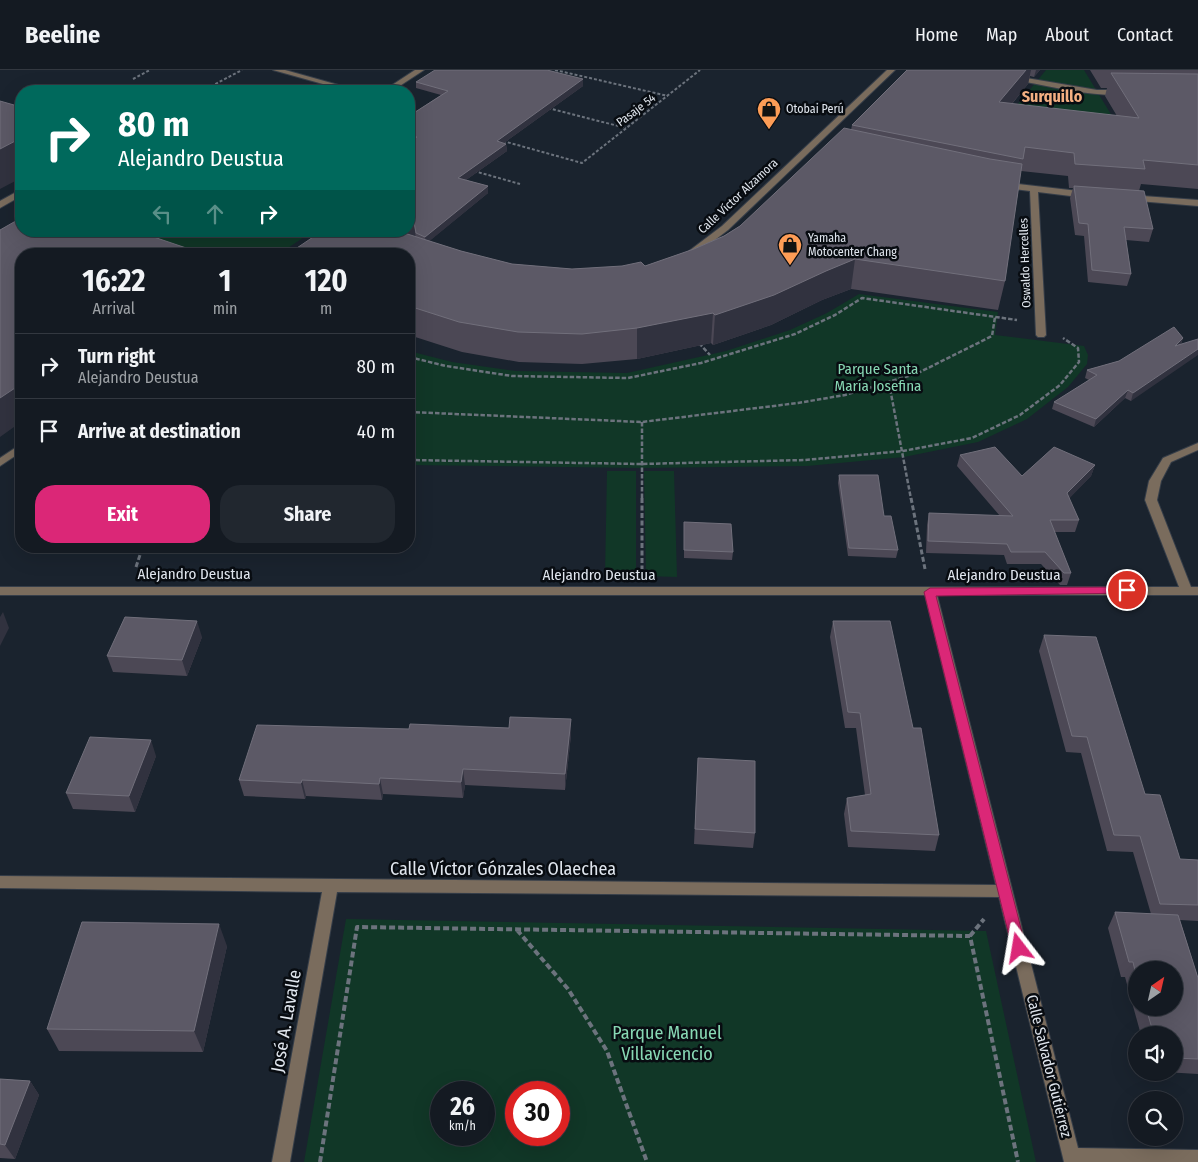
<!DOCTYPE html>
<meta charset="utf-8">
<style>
:root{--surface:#141a22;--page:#21272f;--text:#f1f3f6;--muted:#9da1a5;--line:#333840;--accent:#db2777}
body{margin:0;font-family:"Fira Sans Condensed",sans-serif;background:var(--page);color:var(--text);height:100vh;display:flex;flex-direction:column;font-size:19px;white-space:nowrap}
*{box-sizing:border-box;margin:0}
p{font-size:16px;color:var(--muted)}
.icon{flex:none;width:28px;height:28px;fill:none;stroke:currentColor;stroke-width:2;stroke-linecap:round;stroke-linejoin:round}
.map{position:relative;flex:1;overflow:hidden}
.details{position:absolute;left:15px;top:178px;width:400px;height:305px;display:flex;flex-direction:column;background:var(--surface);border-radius:20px;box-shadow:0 5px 20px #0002,0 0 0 1px var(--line)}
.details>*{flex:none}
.guide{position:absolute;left:15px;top:15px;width:400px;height:152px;border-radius:20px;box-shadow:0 5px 20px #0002,0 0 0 1px var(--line);background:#00695c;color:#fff;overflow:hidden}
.needle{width:32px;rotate:34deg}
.fabs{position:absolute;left:1128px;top:891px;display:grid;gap:10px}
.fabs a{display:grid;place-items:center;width:55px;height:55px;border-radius:50%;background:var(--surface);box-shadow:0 5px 20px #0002,0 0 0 1px var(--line);font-size:25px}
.speed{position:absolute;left:430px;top:1011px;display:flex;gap:10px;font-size:25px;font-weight:700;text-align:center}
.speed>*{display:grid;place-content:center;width:65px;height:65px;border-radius:50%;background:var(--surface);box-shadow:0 5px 20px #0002,0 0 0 1px var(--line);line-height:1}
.speed small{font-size:12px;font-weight:400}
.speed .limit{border:8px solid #d22;background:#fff;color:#111}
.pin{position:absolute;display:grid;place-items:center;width:42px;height:42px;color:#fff;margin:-21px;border:2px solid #fff;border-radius:50%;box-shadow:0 1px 5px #0007}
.me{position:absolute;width:55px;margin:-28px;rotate:346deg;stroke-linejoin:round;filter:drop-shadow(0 0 4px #0008)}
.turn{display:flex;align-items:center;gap:18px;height:105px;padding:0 20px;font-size:22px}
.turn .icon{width:65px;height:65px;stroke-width:2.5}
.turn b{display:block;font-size:35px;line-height:42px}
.lanes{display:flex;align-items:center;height:48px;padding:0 20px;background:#0003;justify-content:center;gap:25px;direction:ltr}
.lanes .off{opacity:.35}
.eta{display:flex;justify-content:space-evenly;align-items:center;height:85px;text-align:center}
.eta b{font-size:30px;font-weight:700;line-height:35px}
.button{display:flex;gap:10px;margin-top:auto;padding:10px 20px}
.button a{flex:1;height:58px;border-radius:20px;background:var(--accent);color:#fff;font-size:20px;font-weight:700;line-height:58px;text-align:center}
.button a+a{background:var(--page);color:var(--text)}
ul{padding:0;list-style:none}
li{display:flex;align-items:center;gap:15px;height:65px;padding:0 20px;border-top:1px solid var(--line)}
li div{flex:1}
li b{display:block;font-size:19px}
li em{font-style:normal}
header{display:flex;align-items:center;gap:30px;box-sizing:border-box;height:70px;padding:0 25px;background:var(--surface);border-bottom:1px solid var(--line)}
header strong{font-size:24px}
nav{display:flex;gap:28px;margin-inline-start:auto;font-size:18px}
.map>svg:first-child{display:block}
</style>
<header>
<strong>Beeline</strong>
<nav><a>Home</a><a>Map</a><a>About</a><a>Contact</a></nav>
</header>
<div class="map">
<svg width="1198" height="1092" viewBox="0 0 1198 1092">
<rect width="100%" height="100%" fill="#1a232e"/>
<path fill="#113727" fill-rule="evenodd" d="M1046,0H1084L1126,69L1002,53Z
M90,161H313L279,184H156Z
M859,224L998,242L995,265L1084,276L1088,285L1087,294L1068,317L1027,349L978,372L904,387L807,396L641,398L409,395V281L452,292L516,301L627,303L726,281L790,260L827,243Z
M607,401H636V506H605Z
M644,401H674L677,507L646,506Z
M346,849L986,861L1036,1092H304ZM441,1022H484V1065H441ZM516,1022H559V1065H516Z"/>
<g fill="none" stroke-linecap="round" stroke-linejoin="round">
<g stroke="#363e49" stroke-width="2">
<path id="minor" d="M273,0H285L360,21H348Z
M415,0H424L392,21H383Z
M887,0H895L728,160L695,185H689V181L722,156Z
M1009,5L1097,20H1123L1127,22C1113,32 1032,13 1012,9L1008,7Z
M1002,112L1087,122L1091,125L1087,128L1038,122L1046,265L1044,267H1038L1036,265L1030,121L999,117L998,115Z
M18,121H21V126L0,138V131Z
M1129,125L1198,130V136L1126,130V126Z
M1198,373V380L1171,392L1161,411L1157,430L1191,517H1198V525H937L1078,1078L1198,1080V1092H1064L999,827L337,822L290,1092H272L322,822L0,818V806L996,815L925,525H0V517H1179L1145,430L1149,411L1163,388Z
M21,374V382L0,396V388Z"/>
</g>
<path stroke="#6c737d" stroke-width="2" stroke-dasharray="3 2" stroke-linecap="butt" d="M555,0L668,26
M133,9L150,0
M202,21L242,0
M548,38L626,58
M503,71L582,93L700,0
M474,101L520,114"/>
<path stroke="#6c737d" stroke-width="2.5" stroke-dasharray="4.5 2" stroke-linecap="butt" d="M699,273L710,285
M409,287L446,296L512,306L628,308L701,293L795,264L835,245L862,228L1017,250
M889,313L911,429
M409,342L642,352L798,333L845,325L918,303L992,266L995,247
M642,352V429
M409,390L641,394L805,390L903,381L972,368L1020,345L1060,315L1079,292L1078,278L1063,268"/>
<path stroke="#6c737d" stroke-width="3" stroke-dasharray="5 2.5" stroke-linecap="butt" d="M642,428V499
M911,428L925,499
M136,497L143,476"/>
<path stroke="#6c737d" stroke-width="4" stroke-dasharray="6 3" stroke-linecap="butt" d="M517,860L568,919L607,981L647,1092
M970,866L984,849
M320,1092L357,857L970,866L1018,1092"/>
<use href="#minor" fill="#7a6c5d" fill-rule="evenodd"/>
</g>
<path fill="#4c4855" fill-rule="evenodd" d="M907,0H1040L1034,7L1030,6L1028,14L1012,34L1117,46L1105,26L1107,18H1101L1090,0H1198V119L1141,114L1139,121L1153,159L1149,172L1126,170L1131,204L1127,216L1088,212L1084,166L1075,165L1070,128L1073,118H1069L1068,106L1021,101L1005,211L998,240L851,219L822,230L771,255L713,275L711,273L637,289L582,294L519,292L462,282L409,265V161L410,72H409V46L441,25L416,18V12L583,16L504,73L506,74L507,81L466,110L488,116V123L429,171L461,181L512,194L572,199L645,196L694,179L724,166L740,156L851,60L852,55Z
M1183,268L1181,274L1131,331L1125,328L1094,357L1052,339L1054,332L1089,310L1085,308L1087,300L1119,291Z
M960,385L1022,406L1095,395L1091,406L1069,428L1079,450L1075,462H1054L1071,503L1067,515H1060L1041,494H1007L1004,485L926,483L927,455L929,443L1000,446L957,396Z
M839,405L884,446L898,480L896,488L848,486L838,413Z
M684,452L733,482L732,490L684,488Z
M833,551L913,658L939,765L935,781L848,777L844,744L847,728L865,725L856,658H845L830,567Z
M1044,565L1145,724L1180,789L1198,790V851L1180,850L1198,908V1004L1164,1002H1174V965H1141L1125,907H1121L1108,858L1115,842L1151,844L1133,782L1107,781L1081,683L1066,682L1039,581ZM1136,900L1174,938H1136Z
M202,567L187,606L113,602L107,586Z
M571,649V665L565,720L465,715L463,728L383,724L382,730L306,726L305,729L244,726L239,710L509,658Z
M156,686L135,742L73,739L66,723Z
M698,688L755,763L753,778L694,774Z
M227,876L203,982L59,981L47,959Z
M0,1009L30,1011L39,1025L15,1089L0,1088Z"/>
<path fill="#31323f" d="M1026,0H1031L1028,14L994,55L999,32Z
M1036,0H1040L1034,7Z
M583,9V16L497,78V71Z
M21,68V108L0,119V79Z
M506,74L507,81L459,115L458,108Z
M488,116V123L426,174L425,167Z
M414,152L417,181L401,162L402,161H409V156Z
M855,189L851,219L822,230L771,255L713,275L715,245L826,201Z
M713,243L711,273L637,289V258Z
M1183,268L1180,276H1175Z
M1198,279V285L1131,331L1133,323Z
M21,314V352L0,367V328Z
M1128,320L1125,328L1094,357L1096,349Z
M1095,395L1091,406L1064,434L1067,423Z
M3,542L9,558L0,576V547Z
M197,551L202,567L187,606L182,590Z
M571,649V665L565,720V704Z
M151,670L156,686L135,742L129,726Z
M463,699L465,715L463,728L461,712Z
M380,708L383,724L382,730L379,714Z
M302,710L306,726L305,729L301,713Z
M219,854L227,876L203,982L194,961Z
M30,1011L39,1025L15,1089L5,1075Z"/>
<path fill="#5c5966" stroke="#716f7b" d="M435,0H547L583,9L497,71L506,74L458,108L488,116L425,167L416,163L414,152L409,150V73L417,67L409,65V46L448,21L416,12Z
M907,0H1026L999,32L1139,48L1111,3L1198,4V95L1143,90L1145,99L1075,94L1074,83L1025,77L1023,89L852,55Z
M0,31L21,37V68L0,79Z
M844,58L990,89L1022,94L1005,211L855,189L826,201L774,225L715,245L713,243L637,258L582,264L518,262L459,252L409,236V184H288L322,161H402L401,162L461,181L512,194L572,199L622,196L641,192L645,196L694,179L724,166L740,156Z
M1074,116L1144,121L1153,159L1124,157L1131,204L1092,200L1088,154L1079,153Z
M21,148V161H136L204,184H21V314L0,328V160Z
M409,150L414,152L409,156Z
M1174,257L1183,268L1175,276L1198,269V279L1133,323L1128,320L1096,349L1054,332L1097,305L1087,300L1119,291Z
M995,377L1022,406L1054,377L1095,395L1067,423L1079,450H1050L1071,503H1064L1045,482H1011L1007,474L928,471L929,443L1013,446L960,385Z
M839,405H878L884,446H891L898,480L849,478Z
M684,452L731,454L733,482L684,480Z
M125,547L197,551L182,590L107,586Z
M833,551H890L913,658H921L939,765L851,761L847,728L871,724L860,643L848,642Z
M1044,565L1096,567L1145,724L1160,725L1180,789L1198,790V835L1160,834L1140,766L1114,765L1087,667L1072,666Z
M510,647L571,649L565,704L463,699L461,712L380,708L379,714L302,710L301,713L239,710L257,655L409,659L410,654L509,658Z
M90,667L151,670L129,726L66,723Z
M698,688L755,691V763L695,759Z
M1115,842L1178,845L1198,908V989L1174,988V965H1154L1146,938H1174V900H1136V905L1133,892H1129Z
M82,852L219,854L194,961L47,959Z
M0,1009L30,1011L5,1075L0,1074Z"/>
<path fill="#db2777" stroke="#8e194d" d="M1127,517L1131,518L1133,520L1131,523L936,526L1026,878L1024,882L1019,884L1014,882L1012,878L924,522L930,518Z"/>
<defs>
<g id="shop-pin" transform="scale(1.25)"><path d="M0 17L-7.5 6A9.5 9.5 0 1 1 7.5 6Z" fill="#fd9c56" stroke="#080c11"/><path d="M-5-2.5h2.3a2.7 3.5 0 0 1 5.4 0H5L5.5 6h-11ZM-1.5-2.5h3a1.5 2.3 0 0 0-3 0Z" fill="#111"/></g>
</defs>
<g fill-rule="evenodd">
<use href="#shop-pin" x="769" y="39"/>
<use href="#shop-pin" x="790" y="175"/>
</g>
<g text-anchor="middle" stroke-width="5" stroke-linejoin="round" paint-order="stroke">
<g font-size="12" fill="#e0e6ee" stroke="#080c11" text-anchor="start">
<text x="786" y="43">Otobai Perú</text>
<text x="808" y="172">Yamaha<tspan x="808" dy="14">Motocenter Chang</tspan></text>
</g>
<g font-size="12" fill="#e0e6ee" stroke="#080c11">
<text transform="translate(636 40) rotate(-37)" y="4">Pasaje 54</text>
<text transform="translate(738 126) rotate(-43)" y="4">Calle Víctor Alzamora</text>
<text transform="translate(1025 193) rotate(-92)" y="4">Oswaldo Hercelles</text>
</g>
<g font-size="15" fill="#88d8b4" stroke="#080c11">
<text x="878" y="304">Parque Santa<tspan x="878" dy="17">María Josefina</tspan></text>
</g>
<g font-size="15" fill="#e0e6ee" stroke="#080c11">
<text x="194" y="509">Alejandro Deustua</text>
<text x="599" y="510">Alejandro Deustua</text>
<text x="1004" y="510">Alejandro Deustua</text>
<text transform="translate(1049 996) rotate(76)" y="5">Calle Salvador Gutiérrez</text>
</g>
<g font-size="16" font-weight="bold" fill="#f3af82" stroke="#080c11">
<text x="1052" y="32">Surquillo</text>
</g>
<g font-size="18" fill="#e0e6ee" stroke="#080c11">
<text x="503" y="805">Calle Víctor Gónzales Olaechea</text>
<text transform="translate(286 951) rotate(-80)" y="6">José A. Lavalle</text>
</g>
<g font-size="18" fill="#88d8b4" stroke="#080c11">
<text x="667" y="969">Parque Manuel<tspan x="667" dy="21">Villavicencio</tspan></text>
</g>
</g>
</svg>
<div class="fabs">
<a><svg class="needle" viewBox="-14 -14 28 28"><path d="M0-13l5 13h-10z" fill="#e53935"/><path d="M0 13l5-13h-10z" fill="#9da1a5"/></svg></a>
<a><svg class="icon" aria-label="sound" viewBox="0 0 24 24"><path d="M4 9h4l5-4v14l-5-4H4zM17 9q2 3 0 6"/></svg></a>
<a><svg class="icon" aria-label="search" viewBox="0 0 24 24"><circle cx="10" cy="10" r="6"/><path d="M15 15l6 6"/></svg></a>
</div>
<div class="speed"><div>26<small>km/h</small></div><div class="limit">30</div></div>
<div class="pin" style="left:1127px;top:520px;background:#d93025"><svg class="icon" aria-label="arrive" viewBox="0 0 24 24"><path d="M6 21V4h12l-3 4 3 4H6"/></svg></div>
<svg class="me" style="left:1019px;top:878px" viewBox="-20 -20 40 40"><path d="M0-17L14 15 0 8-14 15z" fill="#db2777" stroke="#fff" stroke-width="4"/></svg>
<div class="guide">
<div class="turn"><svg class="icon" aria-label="right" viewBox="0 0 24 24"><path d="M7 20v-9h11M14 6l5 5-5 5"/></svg><div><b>80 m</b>Alejandro Deustua</div></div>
<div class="lanes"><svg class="icon off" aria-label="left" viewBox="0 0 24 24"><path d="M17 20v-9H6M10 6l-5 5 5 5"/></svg><svg class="icon off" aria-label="ahead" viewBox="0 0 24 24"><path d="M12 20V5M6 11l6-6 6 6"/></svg><svg class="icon" aria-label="right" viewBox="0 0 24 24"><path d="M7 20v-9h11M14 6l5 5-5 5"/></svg></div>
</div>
<section class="details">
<div class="eta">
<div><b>16:22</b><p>Arrival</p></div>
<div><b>1</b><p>min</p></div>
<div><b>120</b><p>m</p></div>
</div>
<ul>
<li><svg class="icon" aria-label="right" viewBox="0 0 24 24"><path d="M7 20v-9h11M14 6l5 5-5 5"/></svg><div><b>Turn right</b><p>Alejandro Deustua</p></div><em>80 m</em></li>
<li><svg class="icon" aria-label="arrive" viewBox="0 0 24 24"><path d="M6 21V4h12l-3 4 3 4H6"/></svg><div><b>Arrive at destination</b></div><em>40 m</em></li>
</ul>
<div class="button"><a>Exit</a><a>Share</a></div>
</section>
</div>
